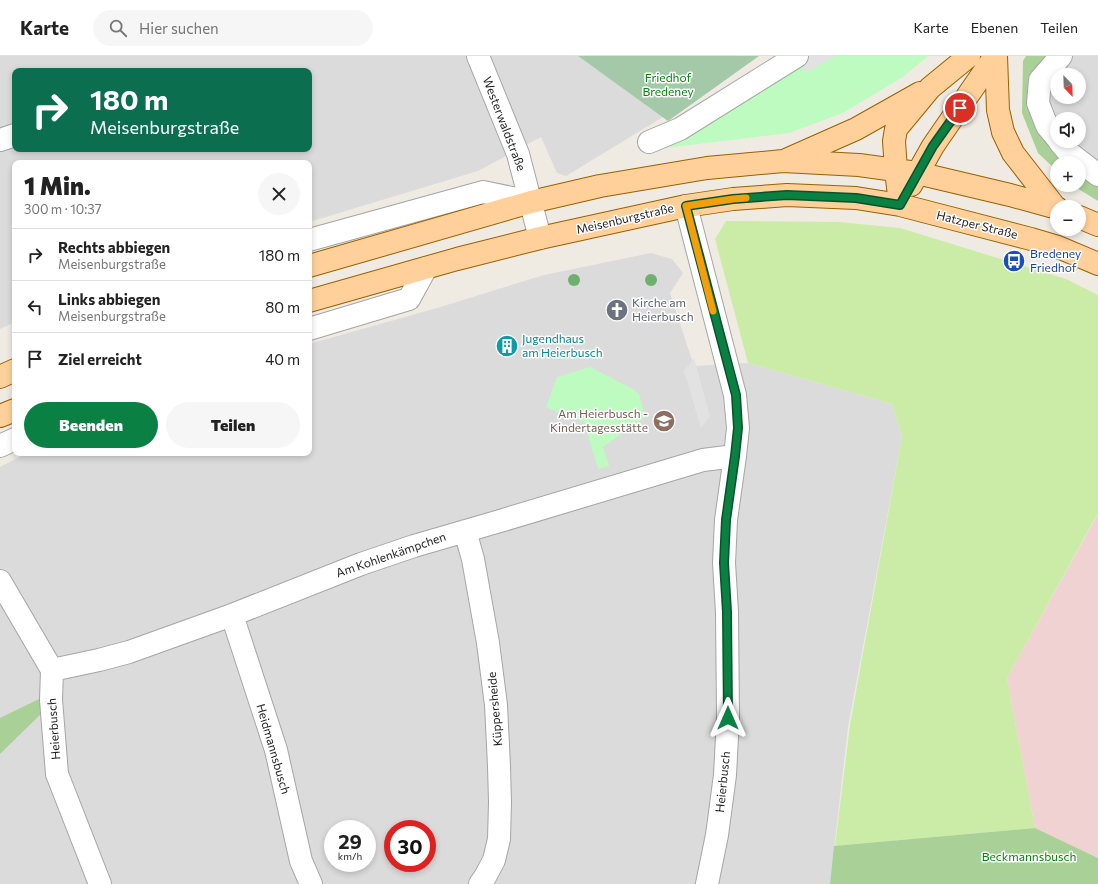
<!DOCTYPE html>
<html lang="de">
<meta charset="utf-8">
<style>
:root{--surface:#fff;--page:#f6f6f6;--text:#222;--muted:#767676;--line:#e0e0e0;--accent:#0b8043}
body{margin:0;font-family:Commissioner,sans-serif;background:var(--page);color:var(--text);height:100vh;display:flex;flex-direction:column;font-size:15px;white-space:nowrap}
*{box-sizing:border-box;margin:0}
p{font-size:13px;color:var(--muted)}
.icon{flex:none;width:22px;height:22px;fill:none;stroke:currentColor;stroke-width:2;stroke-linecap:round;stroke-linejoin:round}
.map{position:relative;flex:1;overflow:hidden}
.side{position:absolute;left:12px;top:104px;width:300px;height:296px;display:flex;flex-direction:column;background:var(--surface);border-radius:8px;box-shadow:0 2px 6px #0003}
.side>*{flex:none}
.hud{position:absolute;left:12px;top:12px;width:300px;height:84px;border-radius:8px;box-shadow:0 2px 6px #0003;background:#0b6e4f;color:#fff;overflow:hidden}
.needle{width:26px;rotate:157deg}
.tools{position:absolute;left:1050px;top:12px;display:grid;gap:8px}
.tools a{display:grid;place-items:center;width:36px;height:36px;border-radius:50%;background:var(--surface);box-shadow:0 2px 6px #0003;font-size:20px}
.speed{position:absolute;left:324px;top:764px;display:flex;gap:8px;font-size:20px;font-weight:700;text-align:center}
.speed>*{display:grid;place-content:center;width:52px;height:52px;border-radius:50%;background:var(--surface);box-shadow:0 2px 6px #0003;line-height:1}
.speed small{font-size:10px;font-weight:400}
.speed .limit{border:6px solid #d22;background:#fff;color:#111}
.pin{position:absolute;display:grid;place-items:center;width:34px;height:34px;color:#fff;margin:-17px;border:2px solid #fff;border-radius:50%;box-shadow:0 1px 4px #0007}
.me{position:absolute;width:44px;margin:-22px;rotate:0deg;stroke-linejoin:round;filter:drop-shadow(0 0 3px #0008)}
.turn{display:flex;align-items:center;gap:14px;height:84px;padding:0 12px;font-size:18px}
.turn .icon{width:52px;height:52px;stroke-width:2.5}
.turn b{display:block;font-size:28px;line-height:34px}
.round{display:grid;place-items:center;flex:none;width:42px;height:42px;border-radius:21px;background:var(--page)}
.summary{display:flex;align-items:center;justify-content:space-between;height:68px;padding:0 12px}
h1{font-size:24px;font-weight:800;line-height:30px}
.button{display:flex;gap:8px;margin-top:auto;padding:8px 12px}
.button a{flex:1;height:46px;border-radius:24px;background:var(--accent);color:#fff;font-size:16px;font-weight:800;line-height:46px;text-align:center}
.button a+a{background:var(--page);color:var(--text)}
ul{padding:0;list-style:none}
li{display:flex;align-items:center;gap:12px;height:52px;padding:0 12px;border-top:1px solid var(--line)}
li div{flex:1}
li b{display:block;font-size:15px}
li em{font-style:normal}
header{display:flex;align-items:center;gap:24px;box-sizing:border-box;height:56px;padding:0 20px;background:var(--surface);border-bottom:1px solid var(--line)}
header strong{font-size:19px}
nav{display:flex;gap:22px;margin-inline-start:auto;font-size:14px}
.search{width:280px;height:36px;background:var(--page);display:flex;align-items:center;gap:10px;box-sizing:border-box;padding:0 14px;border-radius:22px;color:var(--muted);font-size:15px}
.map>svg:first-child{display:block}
</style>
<header>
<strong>Karte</strong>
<div class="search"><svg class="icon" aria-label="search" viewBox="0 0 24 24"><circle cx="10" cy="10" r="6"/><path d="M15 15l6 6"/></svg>Hier suchen</div>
<nav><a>Karte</a><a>Ebenen</a><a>Teilen</a></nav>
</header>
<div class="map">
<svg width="1098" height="828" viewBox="0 0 1098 828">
<rect width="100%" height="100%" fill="#efebe3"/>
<path fill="#dcdbdb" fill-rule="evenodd" d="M0,0H578L663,61L566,120L557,117L541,81L478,115L309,166V107H15V266L0,273ZM15,15H309V93H15Z
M1047,0H1098V112L1067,85H1079V63H1057V73L1044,46ZM1057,19H1079V41H1057Z
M651,197L672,203L683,217L670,237L694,310L748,307L892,348L902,381L848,671L830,828H0V411L27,397H309V288L437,252L544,219ZM333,773H367V807H333ZM393,773H427V807H393Z"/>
<path fill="#f1d2d2" d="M1098,458V802L1035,772L1007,622Z"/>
<path fill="#cbeca7" d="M726,165L839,166L900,172L1066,223L1098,239V457L1007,622L1035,772L835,790L850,669L902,381L892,348L748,307L715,183Z"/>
<path fill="#a9d096" d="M1026,0H1047L1033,16L1069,107H1057V115L1038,97L1022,57L1023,5Z
M1079,114L1098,126V145L1072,129H1079Z
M41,642L43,656L0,698V662Z
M1035,772L1098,802V828H830L834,790Z"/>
<path fill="#a4c9a8" d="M578,0H759L668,65Z"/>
<path fill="#befbc1" d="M801,0H928L903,21L843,57L789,77L665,92L668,86Z
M590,311L631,332L639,338L645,361L603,391L609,410L598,413L584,366L546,351L557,321Z"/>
<path fill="#e2e2e2" d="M810,0H836L805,17L802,5Z
M694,302L710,360L701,372L684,315Z"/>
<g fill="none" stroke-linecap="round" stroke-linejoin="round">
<g stroke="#a5a5a5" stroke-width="24">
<path id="minor" d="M478,0L518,98L540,182
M1057,82L1047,70L1038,47L1040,24L1061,0
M0,84L15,79
M1059,85L1068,96L1098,119
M649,86L680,73L797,0
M686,150L735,339L738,372L735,400L726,464L724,507L727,556L728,662L725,719L717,779L707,828
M309,184L483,136L531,146
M309,273L409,243L426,212
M0,390L15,383
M465,475L473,503L488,587L496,649L499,710L500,746L499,783L494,804L485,821L480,828
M0,525L52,614L51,644L57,718L100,828
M232,559L276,694L301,805L311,828
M52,614L99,604L129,596L232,559L361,508L414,490L500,465L703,404L735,400"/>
</g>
<g stroke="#986100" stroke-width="24">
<path id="major" d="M996,0L998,54L1003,76L1013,97L1055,151
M786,104L856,73L920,37
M911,129L933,90L995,0
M900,149L896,114L894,85L896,73L930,32L969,0
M1079,161L1098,169
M309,210L531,146L600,130L707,112L783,105L859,109L917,117L1010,139L1057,152
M309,245L457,203L540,182L686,150L733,143L787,139L856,142L900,149L1031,183L1058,191L1098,208
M0,321L15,314
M0,360L15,354"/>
</g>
<use href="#minor" stroke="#fff" stroke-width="22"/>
<use href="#major" stroke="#ffd099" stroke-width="22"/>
</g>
<g fill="#6fb06e">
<circle cx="574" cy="224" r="6"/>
<circle cx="651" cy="224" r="6"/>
</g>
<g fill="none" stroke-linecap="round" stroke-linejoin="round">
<g stroke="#07532c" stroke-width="10">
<path id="route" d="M728,662L727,556L724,507L726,464L735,400L738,372L736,339L686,150L733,143L787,139L856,142L900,149L933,90L960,52"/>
</g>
<use href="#route" stroke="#0b8043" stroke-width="7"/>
<path stroke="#f59e0b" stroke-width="7" d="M713,255L686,150L733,143L746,142"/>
</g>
<defs>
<g id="bus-disc" transform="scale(1.15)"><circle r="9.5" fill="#1a4fb4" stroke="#fff"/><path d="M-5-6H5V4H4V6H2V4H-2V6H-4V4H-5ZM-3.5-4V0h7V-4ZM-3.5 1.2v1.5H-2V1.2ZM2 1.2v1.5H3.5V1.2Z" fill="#fff"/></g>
<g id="church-disc" transform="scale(1.15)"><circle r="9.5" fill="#6b7280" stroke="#fff"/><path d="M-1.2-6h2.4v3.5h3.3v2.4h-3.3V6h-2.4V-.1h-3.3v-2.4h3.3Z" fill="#fff"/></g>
<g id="building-disc" transform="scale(1.15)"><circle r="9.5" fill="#0f9aa8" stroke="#fff"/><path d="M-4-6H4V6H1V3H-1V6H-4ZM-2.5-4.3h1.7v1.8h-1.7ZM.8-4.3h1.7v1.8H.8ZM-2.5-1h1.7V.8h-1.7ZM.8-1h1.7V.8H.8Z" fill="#fff"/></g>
<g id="school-disc" transform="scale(1.15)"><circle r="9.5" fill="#8d6e63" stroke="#fff"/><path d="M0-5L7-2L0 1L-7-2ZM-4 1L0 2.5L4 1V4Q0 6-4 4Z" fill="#fff"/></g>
</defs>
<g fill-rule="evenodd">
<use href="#bus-disc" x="1014" y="205"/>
<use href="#church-disc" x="617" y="254"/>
<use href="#building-disc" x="507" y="290"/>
<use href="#school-disc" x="664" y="365"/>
</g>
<g text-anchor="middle" stroke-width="3" stroke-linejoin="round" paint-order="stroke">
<g font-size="12" fill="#07800e" stroke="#fff">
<text x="668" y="26">Friedhof<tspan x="668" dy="14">Bredeney</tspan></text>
<text x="1029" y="805">Beckmannsbusch</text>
</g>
<g font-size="12" fill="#1e1e1e" stroke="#fff">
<text transform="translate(504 68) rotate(69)" y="4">Westerwaldstraße</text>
<text transform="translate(625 163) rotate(-13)" y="4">Meisenburgstraße</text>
<text transform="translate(977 169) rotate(14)" y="4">Hatzper Straße</text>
<text transform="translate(391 499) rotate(-19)" y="4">Am Kohlenkämpchen</text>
<text transform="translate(495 653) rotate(-95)" y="4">Küppersheide</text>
<text transform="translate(54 673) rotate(-94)" y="4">Heierbusch</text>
<text transform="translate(273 693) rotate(74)" y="4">Heidmannsbusch</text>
<text transform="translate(723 726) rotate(-84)" y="4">Heierbusch</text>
</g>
<g font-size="12" fill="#164399" stroke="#fff" text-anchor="start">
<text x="1030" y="202">Bredeney<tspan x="1030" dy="14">Friedhof</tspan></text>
</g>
<g font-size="12" fill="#5b616d" stroke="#fff" text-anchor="start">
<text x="632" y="251">Kirche am<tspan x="632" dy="14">Heierbusch</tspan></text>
</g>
<g font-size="12" fill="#0d838f" stroke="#fff" text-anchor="start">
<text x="522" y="287">Jugendhaus<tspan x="522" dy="14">am Heierbusch</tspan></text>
</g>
<g font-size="12" fill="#785e54" stroke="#fff" text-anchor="end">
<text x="648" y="362">Am Heierbusch -<tspan x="648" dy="14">Kindertagesstätte</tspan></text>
</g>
</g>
</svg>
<div class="tools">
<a><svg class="needle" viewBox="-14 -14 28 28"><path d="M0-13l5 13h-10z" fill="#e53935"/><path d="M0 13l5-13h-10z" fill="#767676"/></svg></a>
<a><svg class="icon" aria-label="sound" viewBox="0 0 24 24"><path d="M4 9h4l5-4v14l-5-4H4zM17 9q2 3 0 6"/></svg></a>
<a>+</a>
<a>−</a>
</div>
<div class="speed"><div>29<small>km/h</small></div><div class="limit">30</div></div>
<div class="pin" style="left:960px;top:52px;background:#d93025"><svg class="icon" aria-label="arrive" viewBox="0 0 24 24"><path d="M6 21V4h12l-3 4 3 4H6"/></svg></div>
<svg class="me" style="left:728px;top:662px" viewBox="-20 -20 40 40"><path d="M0-17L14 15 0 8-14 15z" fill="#0b8043" stroke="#fff" stroke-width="4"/></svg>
<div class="hud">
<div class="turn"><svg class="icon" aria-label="right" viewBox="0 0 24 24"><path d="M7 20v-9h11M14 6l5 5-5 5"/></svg><div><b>180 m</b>Meisenburgstraße</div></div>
</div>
<section class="side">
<div class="summary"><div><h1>1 Min.</h1><p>300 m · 10:37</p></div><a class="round"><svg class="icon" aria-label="close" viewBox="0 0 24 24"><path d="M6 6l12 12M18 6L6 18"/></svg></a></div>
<ul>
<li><svg class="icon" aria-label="right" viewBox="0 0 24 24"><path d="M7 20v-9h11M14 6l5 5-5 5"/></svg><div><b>Rechts abbiegen</b><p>Meisenburgstraße</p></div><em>180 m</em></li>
<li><svg class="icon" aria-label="left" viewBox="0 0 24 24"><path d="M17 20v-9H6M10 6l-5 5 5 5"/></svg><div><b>Links abbiegen</b><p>Meisenburgstraße</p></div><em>80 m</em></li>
<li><svg class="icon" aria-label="arrive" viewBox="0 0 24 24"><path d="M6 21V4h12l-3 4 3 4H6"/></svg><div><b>Ziel erreicht</b></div><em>40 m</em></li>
</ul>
<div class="button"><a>Beenden</a><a>Teilen</a></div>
</section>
</div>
